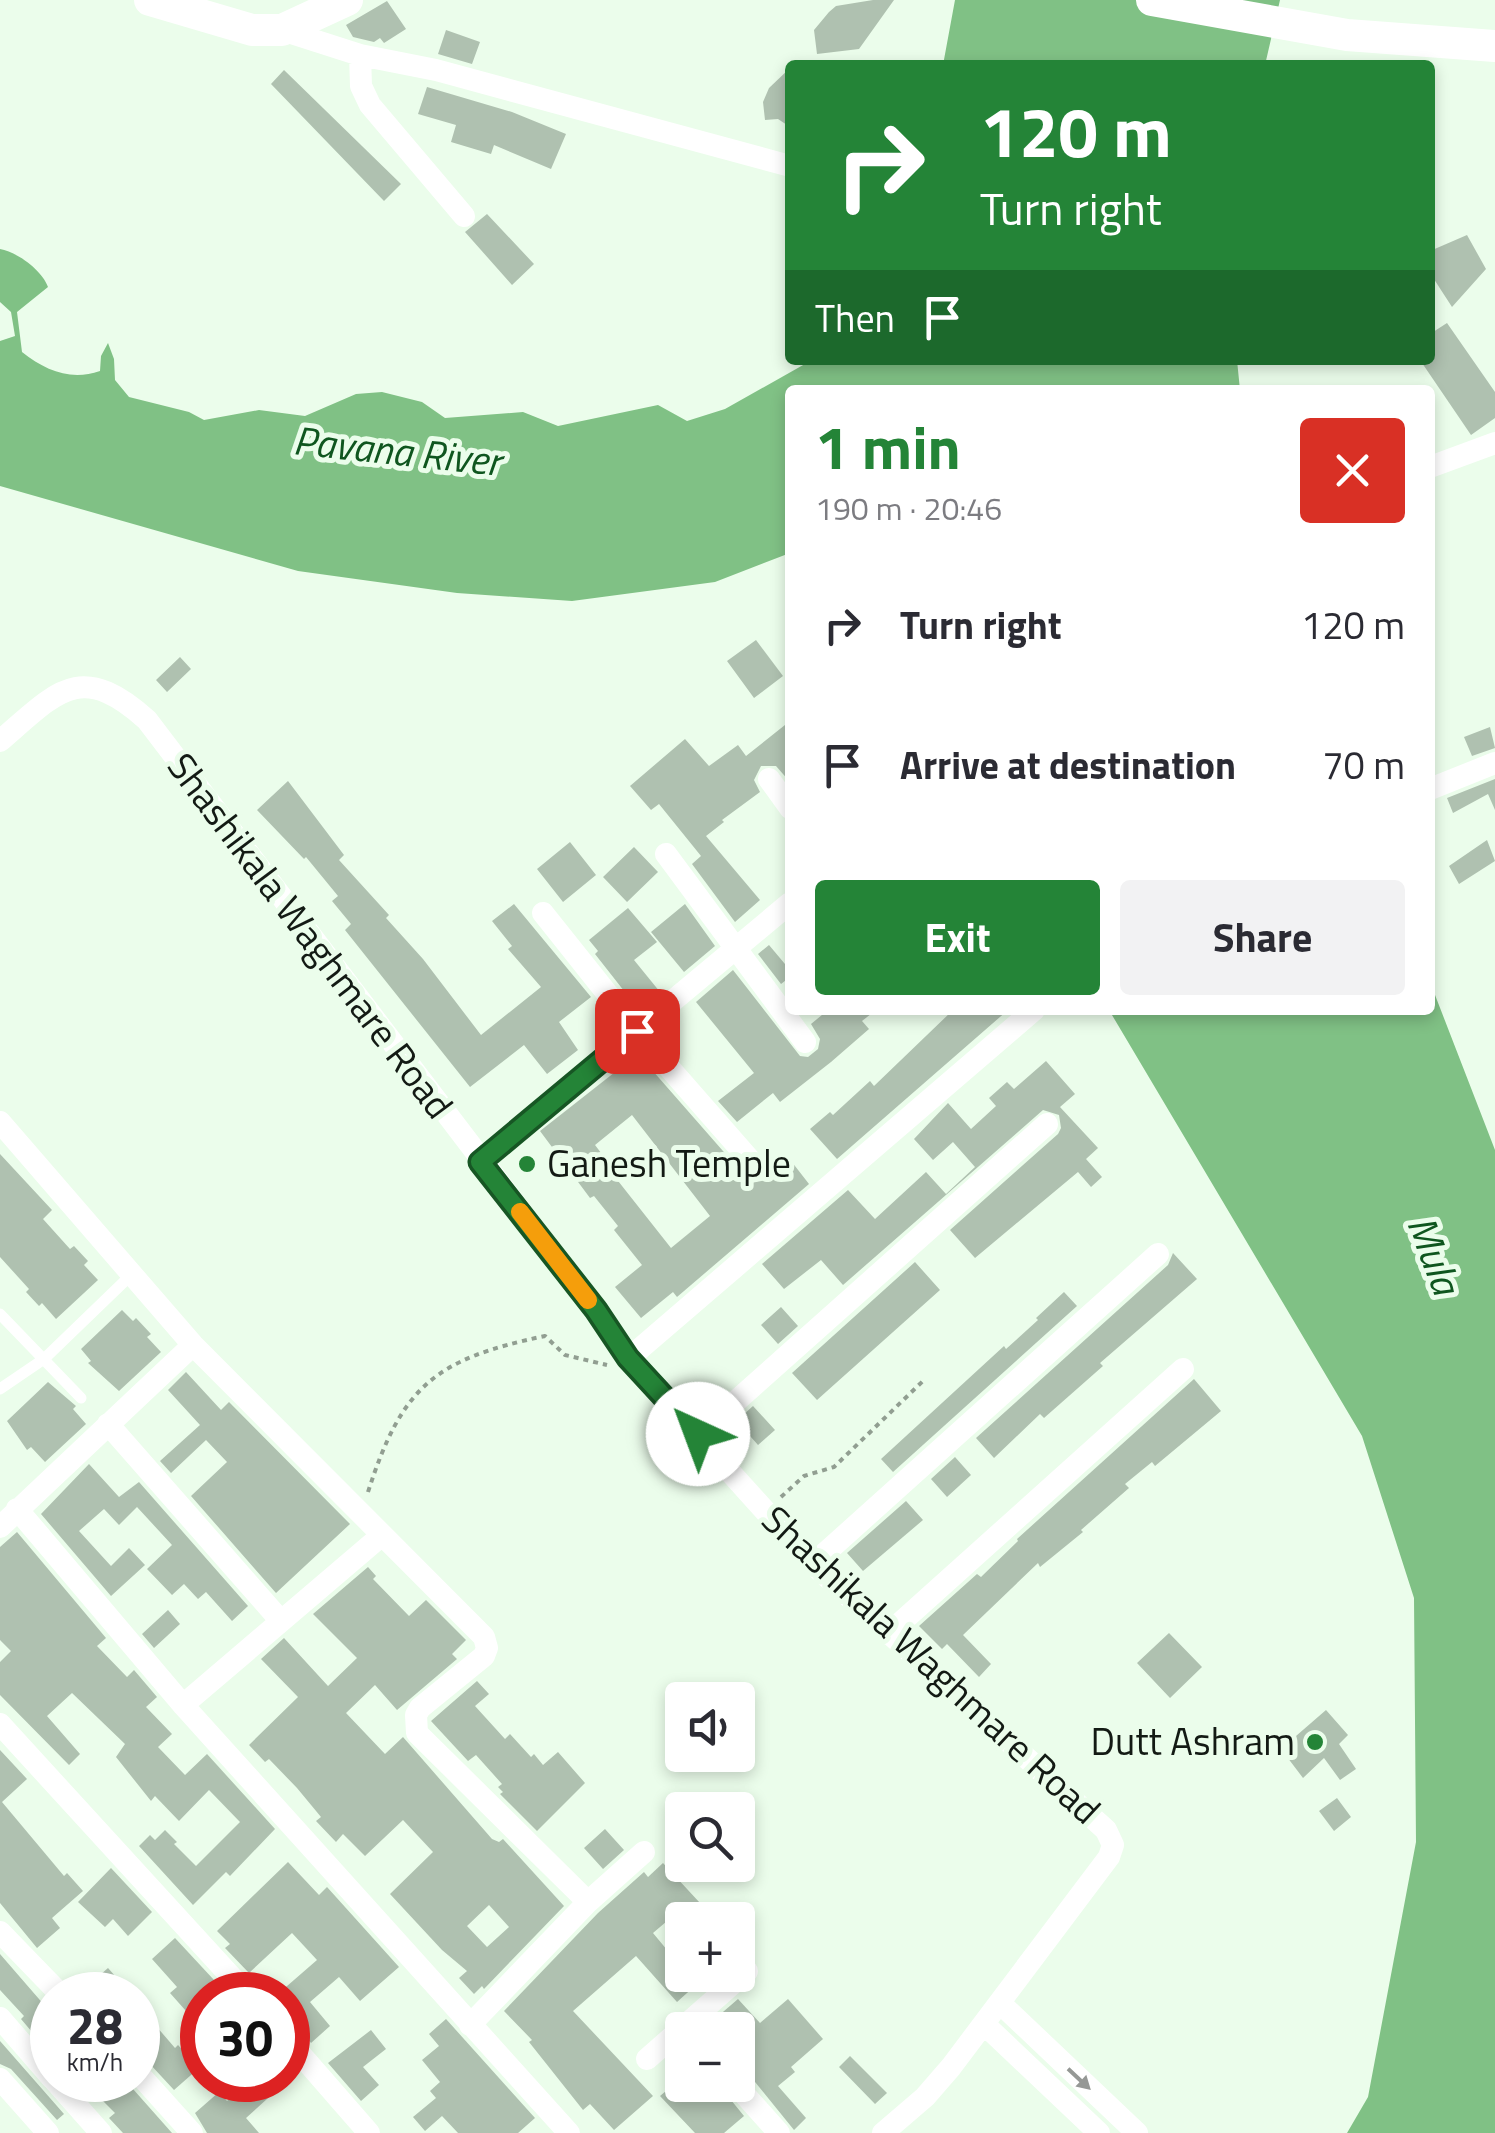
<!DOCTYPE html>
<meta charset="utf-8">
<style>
:root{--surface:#fff;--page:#f2f2f3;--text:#2b2b33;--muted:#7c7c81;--accent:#248437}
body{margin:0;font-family:"Titillium Web",sans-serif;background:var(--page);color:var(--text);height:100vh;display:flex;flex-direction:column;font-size:38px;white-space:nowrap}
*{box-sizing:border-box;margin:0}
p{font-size:32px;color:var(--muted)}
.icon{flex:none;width:55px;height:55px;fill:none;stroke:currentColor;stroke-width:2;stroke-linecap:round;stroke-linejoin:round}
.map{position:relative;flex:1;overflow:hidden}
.sheet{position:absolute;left:785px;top:385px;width:650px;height:630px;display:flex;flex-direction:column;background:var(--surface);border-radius:10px;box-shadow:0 5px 15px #0003}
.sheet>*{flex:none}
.top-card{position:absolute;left:785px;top:60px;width:650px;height:305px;border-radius:10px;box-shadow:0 5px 15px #0003;background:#248437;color:#fff;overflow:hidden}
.buttons{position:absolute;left:665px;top:1682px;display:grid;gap:20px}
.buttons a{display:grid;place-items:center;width:90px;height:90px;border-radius:10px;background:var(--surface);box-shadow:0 5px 15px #0003;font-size:50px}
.speed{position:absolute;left:30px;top:1972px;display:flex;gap:20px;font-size:50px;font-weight:700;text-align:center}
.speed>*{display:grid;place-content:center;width:130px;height:130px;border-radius:50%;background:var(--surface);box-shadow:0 5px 15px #0003;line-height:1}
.speed small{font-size:25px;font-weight:400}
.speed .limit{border:15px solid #d22;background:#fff;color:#111}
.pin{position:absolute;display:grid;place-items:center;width:85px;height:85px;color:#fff;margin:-42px;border-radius:20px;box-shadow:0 5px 15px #0006}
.me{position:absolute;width:110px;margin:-55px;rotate:317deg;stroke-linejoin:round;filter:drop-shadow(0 0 8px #0008)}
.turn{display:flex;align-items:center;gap:35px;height:210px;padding:0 30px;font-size:45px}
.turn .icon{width:130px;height:130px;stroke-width:2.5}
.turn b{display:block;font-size:70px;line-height:85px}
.then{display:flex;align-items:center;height:95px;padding:0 30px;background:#0003;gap:20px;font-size:38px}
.round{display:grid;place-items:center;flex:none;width:105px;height:105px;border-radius:10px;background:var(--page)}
.overview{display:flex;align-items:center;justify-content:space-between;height:170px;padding:0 30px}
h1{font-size:60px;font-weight:700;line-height:75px;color:var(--accent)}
.button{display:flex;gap:20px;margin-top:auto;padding:20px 30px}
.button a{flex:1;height:115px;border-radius:10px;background:var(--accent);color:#fff;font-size:40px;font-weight:700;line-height:115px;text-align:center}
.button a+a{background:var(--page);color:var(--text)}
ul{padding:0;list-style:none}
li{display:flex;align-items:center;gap:30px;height:140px;padding:0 30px}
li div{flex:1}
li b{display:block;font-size:38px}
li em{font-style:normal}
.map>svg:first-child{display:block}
</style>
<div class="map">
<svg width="1495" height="2133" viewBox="0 0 1495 2133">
<rect width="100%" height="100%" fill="#ebfdeb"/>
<path fill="#80c185" d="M955,0H1280L1265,65H943Z
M0,249C17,252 42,270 48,287L17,312L22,352C46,371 71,381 100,371L101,356L108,343L114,359L115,380L129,397L189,412L204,420L259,410L305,416L356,394L382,392L422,402L445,418L523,412L558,426L658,405L687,421L725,409L812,360H1237L1240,390H790V553L715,582L572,601L457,593L298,571L0,486V341L15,336L11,312L0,302Z
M1430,982L1495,1150V2133H1347L1368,2097L1416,1842L1414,1598L1362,1436L1109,1010H1430Z"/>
<path fill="#afc1b0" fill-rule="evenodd" d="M873,0H894L859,49L817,54L814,30L829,12L836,6Z
M387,1L406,29L384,43L380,38L374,42L353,37L346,25Z
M446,30L480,42L472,64L438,54Z
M790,68V127L778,119L765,120L763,102L769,88Z
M284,70L401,184L384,201L271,84Z
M427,87L512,112L566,134L551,169L494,145L491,154L451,142L456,125L418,114Z
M487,214L534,264L512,285L465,232Z
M1467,235L1486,269L1452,307L1430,273V251Z
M1447,323L1495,392V418L1471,435L1420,360H1430V334Z
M756,640L783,676L754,698L727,661Z
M180,657L191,669L167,692L156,680Z
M790,721V782L776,766H761L754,780L760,792L722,820L724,822L706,836L760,900L735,922L692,864L701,856L659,804L651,810L630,786L685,739L709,766L738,745L746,756Z
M1490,727L1495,748L1472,756L1464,737Z
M1495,779V810L1488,794L1453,813L1447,798Z
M288,781L344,855L339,860L389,915L386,918L423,959L481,1035L541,987L508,949L512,946L492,921L514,904L591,997L559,1022L578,1050L547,1074L524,1045L470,1087L345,930L351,924L332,901L338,896L306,857L304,859L257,810Z
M1487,840L1495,861L1459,884L1449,866Z
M570,842L596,875L563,902L537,869Z
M634,847L658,872L627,902L603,877Z
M685,904L715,946L684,972L651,932Z
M628,908L657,942L634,960L660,992L639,1010L595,954L598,951L589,940Z
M769,945L790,970V977L781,984L758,954Z
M733,970L800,1056L808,1057L818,1049L820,1039L811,1024L828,1010H876L862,1021L869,1029L831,1062L780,1102L773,1093L737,1122L718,1101L754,1073L696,1002Z
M953,1010H1008L837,1159L810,1129L830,1112L833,1115L870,1081L874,1086Z
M638,1054L751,1183L766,1180L772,1170L788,1157L809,1184L677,1297L673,1292L641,1318L615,1287L642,1265L614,1230L618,1226L594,1196L590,1198L540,1131ZM632,1115L710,1216L671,1248L611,1172L614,1170L595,1145Z
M1046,1061L1075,1094L1060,1107L1098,1148L1086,1159L1102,1177L1091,1187L1078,1172L975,1258L950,1230L1058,1134L1061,1128L1059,1115L1043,1110L843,1285L821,1260L784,1289L762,1264L848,1190L875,1219L926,1172L946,1194L975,1167L953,1142L933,1160L914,1139L948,1103L971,1129L996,1106L989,1098L1007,1082L1014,1089Z
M0,1154L52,1210L43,1219L70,1249L74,1246L88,1261L84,1265L98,1280L56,1319L42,1303L39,1306L26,1292L29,1289L0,1257Z
M1173,1253L1197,1279L1100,1363L1103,1366L1044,1418L1040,1414L994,1458L976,1438L1168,1265Z
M915,1262L940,1290L817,1400L792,1373Z
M1064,1292L1077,1306L893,1472L881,1459L1004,1346L1006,1349L1038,1320L1036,1318Z
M781,1307L798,1326L778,1344L761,1325Z
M122,1310L133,1321L136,1318L151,1334L147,1337L161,1352L119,1391L88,1363L91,1361L81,1349Z
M186,1372L221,1410L229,1402L350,1524L276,1593L191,1496L227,1462L206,1440L171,1473L160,1461L200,1425L168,1390Z
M1194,1379L1221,1411L1155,1466L1152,1462L1125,1484L1129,1488L1081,1530L1083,1532L1040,1567L1038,1563L963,1635L991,1664L979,1677L947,1644L942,1649L919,1626L977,1574L981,1577L1018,1541L1017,1539Z
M48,1382L76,1406L73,1409L86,1424L45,1462L31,1447L27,1450L7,1421Z
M753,1406L775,1430L758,1445L743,1428L738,1432L732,1425Z
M955,1457L971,1475L947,1497L931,1479Z
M89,1464L119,1497L139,1482L248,1606L232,1621L206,1592L198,1599L184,1584L172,1595L147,1569L172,1545L137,1507L119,1525L104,1509L79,1531L111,1566L129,1548L145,1565L111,1596L41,1514Z
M906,1501L923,1520L863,1571L847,1553Z
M17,1532L106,1638L97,1646L127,1677L134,1670L157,1697L146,1707L172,1734L158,1747L185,1775L207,1754L275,1829L230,1876L226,1872L193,1905L139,1846L150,1835L155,1840L165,1830L177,1842L174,1844L196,1866L240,1822L209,1790L179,1821L155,1796L151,1801L116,1757L125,1744L72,1693L47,1716L80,1754L69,1765L0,1695V1662L11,1651L0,1640V1547Z
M368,1567L376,1576L373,1579L409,1616L426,1600L466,1640L452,1654L457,1659L397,1710L375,1685L346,1713L385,1754L403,1737L492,1839L499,1842L503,1839L564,1906L484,1989L482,1986L474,1994L459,1978L467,1971L442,1950L390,1894L433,1852L403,1820L365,1856L343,1834L336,1842L316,1821L321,1817L297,1788L269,1759L265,1762L249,1745L298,1697L261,1659L284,1638L328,1686L357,1658L313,1614ZM489,1905L509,1927L487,1947L467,1926Z
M168,1610L180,1624L154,1648L142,1634Z
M1169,1633L1202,1667L1170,1698L1137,1663Z
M477,1681L489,1694L475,1706L505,1739L510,1734L531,1757L534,1754L543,1765L558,1752L585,1783L537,1831L500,1794L503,1792L498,1787L502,1784L476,1755L468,1761L431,1721Z
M1326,1710L1348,1735L1339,1744L1356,1769L1340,1780L1324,1758L1303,1778L1281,1749Z
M0,1750L27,1779L2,1802L64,1876L67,1873L83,1891L52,1918L60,1928L37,1948L0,1903Z
M1337,1798L1351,1817L1334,1831L1319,1811Z
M605,1829L624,1850L603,1869L584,1848Z
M288,1862L319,1895L327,1887L399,1967L360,2001L339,1977L310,2002L330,2026L311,2043L288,2013V1995L279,1993L317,1960L292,1933L249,1973L225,1948L230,1944L217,1931Z
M663,1863L700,1903L685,1916L680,1910L653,1933L682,1968V1975H689L697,1984L677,2002L636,1956L573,2011L653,2096L614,2130L590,2104L583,2110L529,2042L532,2040L504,2011L598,1913L644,1872L648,1877Z
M111,1868L152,1912L128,1936L113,1919L105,1927L78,1902Z
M175,1938L227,1994L202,1995V2029L170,1993L177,1987L152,1959Z
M0,1954L52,2014V2047L36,2029L32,2032L21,2019L24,2016L0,1990Z
M108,1968L132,1995H77Z
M738,1999L760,2023L788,1999L823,2039L791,2067L795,2072L778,2086L806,2118L794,2130L738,2061V2030H714L709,2024Z
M138,2005L175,2048L178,2045L199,2068L174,2090L149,2063L138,2058Z
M446,2019L535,2118L518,2133H458L442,2116L425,2131L413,2117L436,2098L430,2091L440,2082L422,2060L439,2046L429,2034Z
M371,2030L386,2049L363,2067L379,2085L361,2101L328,2063Z
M0,2041L64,2114L57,2120L11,2069L0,2064Z
M850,2056L887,2093L875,2104L839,2067Z
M74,2080H125L172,2133H123L109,2118L115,2113L90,2088L86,2093Z
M251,2080H270L278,2089L246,2118L259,2133H207L195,2113L219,2092L227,2101Z
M673,2085H697L709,2099L722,2089L744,2116L724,2133H695L660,2096Z"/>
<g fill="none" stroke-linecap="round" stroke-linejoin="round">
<path stroke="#919e91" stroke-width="4" stroke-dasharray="5 5" stroke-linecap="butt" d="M368,1492C402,1386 435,1359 545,1336L565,1355L607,1365
M781,1497L804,1476L834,1467L925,1379"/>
<path stroke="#fff" stroke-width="11" d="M0,1314L81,1398
M0,1389L44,1359L130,1276"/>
<path stroke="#fff" stroke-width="22" d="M282,30L360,55L436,70L790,166
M360,55L361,86L370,105L464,216
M1430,467L1495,443
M0,741C57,692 80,660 147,720L596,1310L628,1359L813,1564L1106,1830L1113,1845L1109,1857L951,2067L925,2097L883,2133
M769,779L790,808
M1430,789L1495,763
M666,854L805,1042
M543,913L637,1031L757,1168
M0,1122L193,1345L484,1637L487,1648L484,1656L420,1708L416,1715L417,1733L588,1902
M481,1161L790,903
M628,1359L1034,1010
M108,1424L280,1620
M698,1435L1047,1124
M17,1509L183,1705L569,2133
M0,1527L193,1345
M813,1564L1158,1254
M888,1634L1183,1369
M183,1705L381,1536
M0,1724L248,1995
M0,1932L61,1995
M1000,2003L1137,2133
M0,2018L52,2078
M984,2024L1099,2133
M470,2025L588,1902L644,1852
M288,2040L369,2133
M647,2059L747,1971
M138,2073L192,2133
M0,2079L48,2133
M54,2080L101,2133
M736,2085L779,2133"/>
<path stroke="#fff" stroke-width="32" d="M150,0L252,30H282L347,0
M1152,0L1347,35L1495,46"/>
</g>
<defs><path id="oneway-solid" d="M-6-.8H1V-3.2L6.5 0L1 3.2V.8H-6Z" transform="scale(2.5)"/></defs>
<use fill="#959895" href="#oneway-solid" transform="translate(1079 2079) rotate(43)"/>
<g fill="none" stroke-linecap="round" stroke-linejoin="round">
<g stroke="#175624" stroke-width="25">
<path id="route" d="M637,1031L480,1162L596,1310L628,1358L698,1434"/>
</g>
<use href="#route" stroke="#248437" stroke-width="18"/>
<path stroke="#f59e0b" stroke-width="18" d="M520,1212L588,1300"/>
</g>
<g fill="#248437" stroke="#ebfdeb" stroke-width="4">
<circle cx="527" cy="1164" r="10"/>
<circle cx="1315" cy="1742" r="10"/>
</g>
<g text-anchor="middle" stroke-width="10" stroke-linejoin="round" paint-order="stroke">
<g font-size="38" fill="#131a14" stroke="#ebfdeb">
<text transform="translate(310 936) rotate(53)" y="13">Shashikala Waghmare Road</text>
<text transform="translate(931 1665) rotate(43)" y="13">Shashikala Waghmare Road</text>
</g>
<g font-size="38" fill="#131a14" stroke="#ebfdeb" text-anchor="start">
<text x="547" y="1177">Ganesh Temple</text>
<text x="1295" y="1755" text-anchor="end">Dutt Ashram</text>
</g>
<g font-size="40" font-style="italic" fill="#0f561f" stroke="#ebfdeb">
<text transform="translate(397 451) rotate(6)" y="14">Pavana River</text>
<text transform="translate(1434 1255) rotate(69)" y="14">Mula</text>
</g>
</g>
</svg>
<div class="buttons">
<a><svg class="icon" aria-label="sound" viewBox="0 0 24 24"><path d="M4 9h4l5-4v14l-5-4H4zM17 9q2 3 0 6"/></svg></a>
<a><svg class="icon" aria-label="search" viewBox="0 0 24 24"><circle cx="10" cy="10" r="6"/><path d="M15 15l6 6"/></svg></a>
<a>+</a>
<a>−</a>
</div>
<div class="speed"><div>28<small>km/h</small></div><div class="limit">30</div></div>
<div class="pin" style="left:637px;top:1031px;background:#d93025"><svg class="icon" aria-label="arrive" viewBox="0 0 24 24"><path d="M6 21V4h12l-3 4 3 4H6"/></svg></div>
<svg class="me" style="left:698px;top:1434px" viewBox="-20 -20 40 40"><circle r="19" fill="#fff"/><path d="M0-13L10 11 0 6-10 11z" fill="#248437"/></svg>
<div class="top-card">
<div class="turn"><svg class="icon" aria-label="right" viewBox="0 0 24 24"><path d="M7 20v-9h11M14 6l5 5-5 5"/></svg><div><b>120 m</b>Turn right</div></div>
<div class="then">Then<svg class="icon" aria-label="arrive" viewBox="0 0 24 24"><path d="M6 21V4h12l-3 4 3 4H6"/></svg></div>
</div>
<section class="sheet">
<div class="overview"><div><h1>1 min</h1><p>190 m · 20:46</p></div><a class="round" style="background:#d93025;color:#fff"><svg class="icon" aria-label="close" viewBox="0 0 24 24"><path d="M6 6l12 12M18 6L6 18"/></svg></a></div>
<ul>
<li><svg class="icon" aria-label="right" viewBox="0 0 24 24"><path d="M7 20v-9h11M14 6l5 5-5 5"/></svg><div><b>Turn right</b></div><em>120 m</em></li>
<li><svg class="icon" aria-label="arrive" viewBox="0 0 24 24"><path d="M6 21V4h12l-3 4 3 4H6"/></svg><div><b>Arrive at destination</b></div><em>70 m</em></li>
</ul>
<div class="button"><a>Exit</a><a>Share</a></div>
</section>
</div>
